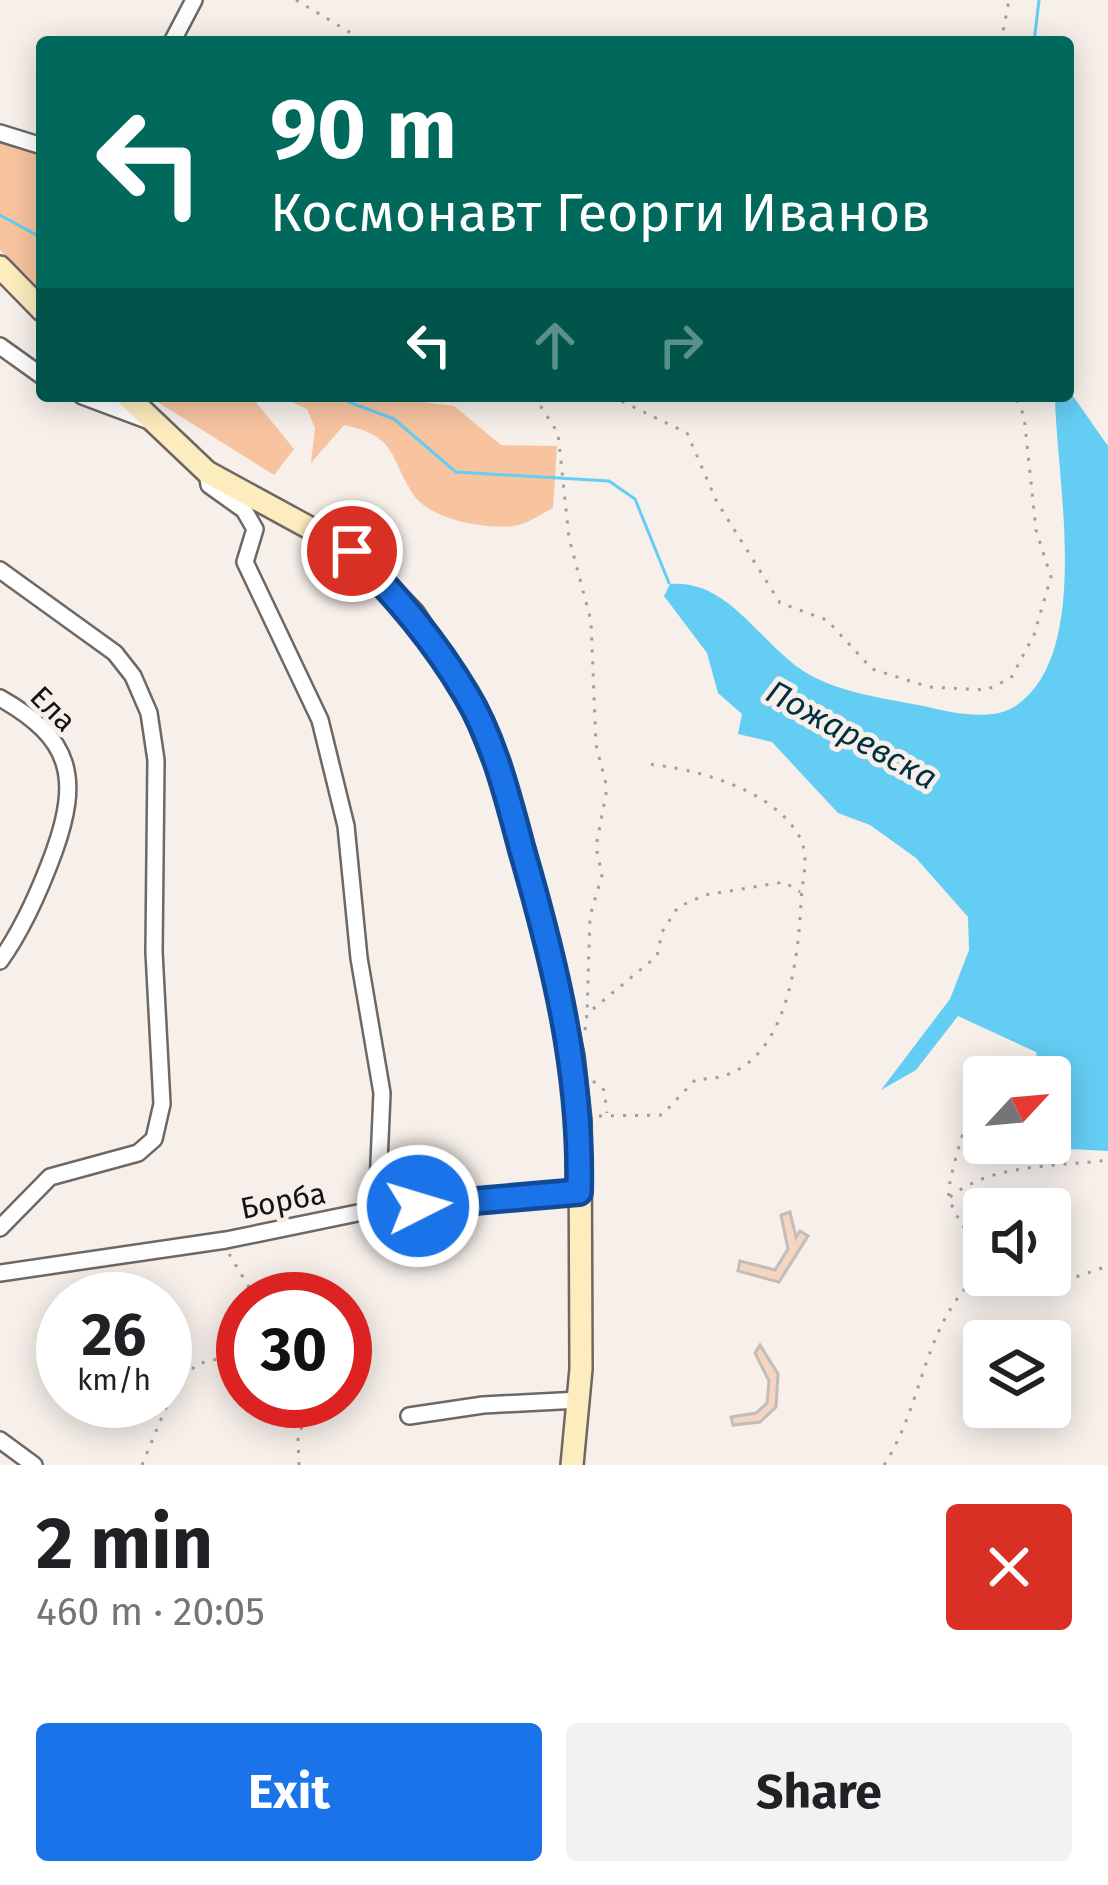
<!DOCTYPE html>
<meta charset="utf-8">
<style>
:root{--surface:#fff;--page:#f2f2f2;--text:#202124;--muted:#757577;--accent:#1a73e8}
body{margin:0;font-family:"Fira Sans",sans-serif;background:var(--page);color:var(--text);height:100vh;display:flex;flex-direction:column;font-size:45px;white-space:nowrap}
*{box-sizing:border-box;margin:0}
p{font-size:39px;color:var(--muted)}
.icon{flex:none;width:66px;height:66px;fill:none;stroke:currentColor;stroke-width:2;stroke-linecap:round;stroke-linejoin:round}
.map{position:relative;height:1465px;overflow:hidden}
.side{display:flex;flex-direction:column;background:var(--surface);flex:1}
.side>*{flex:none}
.banner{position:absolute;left:36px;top:36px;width:1038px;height:366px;border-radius:12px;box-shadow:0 6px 30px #0003;background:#00695c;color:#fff;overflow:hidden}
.needle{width:78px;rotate:64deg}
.tools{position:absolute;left:963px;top:1056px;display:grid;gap:24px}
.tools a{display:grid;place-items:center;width:108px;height:108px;border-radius:12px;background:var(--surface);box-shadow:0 6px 30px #0003;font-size:60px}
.speed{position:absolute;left:36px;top:1272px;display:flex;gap:24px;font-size:60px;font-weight:700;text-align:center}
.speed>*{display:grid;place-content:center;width:156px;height:156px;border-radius:50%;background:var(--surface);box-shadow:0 6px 30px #0003;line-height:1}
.speed small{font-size:30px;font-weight:400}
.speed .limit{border:18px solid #d22;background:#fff;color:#111}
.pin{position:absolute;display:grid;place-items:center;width:102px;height:102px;color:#fff;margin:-51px;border:6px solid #fff;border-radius:50%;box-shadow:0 3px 12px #0007}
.me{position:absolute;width:132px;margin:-66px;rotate:85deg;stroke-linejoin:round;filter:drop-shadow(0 0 9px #0008)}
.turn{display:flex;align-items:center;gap:42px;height:252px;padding:0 36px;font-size:54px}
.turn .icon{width:156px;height:156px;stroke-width:2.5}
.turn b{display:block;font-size:84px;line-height:102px}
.lanes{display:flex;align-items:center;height:114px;padding:0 36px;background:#0003;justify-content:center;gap:60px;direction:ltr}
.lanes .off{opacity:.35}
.round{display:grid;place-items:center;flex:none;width:126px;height:126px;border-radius:12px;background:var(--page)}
.headline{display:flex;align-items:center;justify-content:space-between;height:204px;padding:0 36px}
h1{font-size:72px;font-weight:700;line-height:90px}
.cta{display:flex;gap:24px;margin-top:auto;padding:24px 36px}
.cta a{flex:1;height:138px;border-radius:12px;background:var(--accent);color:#fff;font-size:48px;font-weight:700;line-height:138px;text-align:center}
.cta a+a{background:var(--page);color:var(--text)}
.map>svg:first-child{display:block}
</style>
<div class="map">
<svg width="1108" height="1465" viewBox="0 0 1108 1465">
<rect width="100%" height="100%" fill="#f6efea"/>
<path fill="#f8c4a0" d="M0,140L42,149V293L0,250Z
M148,396H251L294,449L274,475Z
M278,396H376L454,406L501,445L557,446L553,508C543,513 530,522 519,525C490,531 429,520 413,494C389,456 397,436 344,425L311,463L315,428L307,409Z"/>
<path fill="#64cdf3" d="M1068,389L1108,446V1151L1070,1149L1050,1131V1077H1041L1036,1052L958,1016L916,1070L881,1090L950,999L969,950L968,917L916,858L870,825L838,813L772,742L738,734L742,714L718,693L707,653L664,596L670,584C725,579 756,636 796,666C832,693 885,698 928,707C953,713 994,722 1017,705C1093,652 1056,477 1055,396H1068Z"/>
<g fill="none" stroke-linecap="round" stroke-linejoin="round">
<path stroke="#64cdf3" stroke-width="3" d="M1034,42L1039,0
M0,215L42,238
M348,396L349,402L394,419L456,472L609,481L635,499L669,583"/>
</g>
<path fill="#f4d5c1" stroke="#c3bcb8" stroke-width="3" d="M790,1212L796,1237L800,1231L808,1236L779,1282L738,1271L740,1261L775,1270L788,1249L781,1215Z
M760,1345L778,1374L776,1407L760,1422L733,1425L731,1417L756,1413L767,1403L769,1381L755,1353Z"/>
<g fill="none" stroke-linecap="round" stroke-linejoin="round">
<g stroke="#6e6864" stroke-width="20">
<path id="street" d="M172,42L194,0
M0,133L42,146
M0,346L42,376
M82,396L149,421
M207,472L209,485L244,510L255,529L245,562L320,720L346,826L359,958L382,1093L377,1209
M0,570L115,653L133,676L149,713L156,760L154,952L162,1104L154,1139L138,1153L50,1177L0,1228
M0,698C73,739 80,779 54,852C40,890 23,929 0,961
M0,1273L226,1240L377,1209L579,1192
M409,1416L483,1405L579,1400
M0,1440L34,1465"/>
</g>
<g stroke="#6e6864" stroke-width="26">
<path id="secondary" d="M0,267L42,310
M127,396L207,472L352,551L413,613L469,698L505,787L549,944L573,1056L580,1121L581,1369L572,1465"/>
</g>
<path stroke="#a39e9a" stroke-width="3" stroke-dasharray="3 9" stroke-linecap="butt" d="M296,0L366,42
M1001,42L1009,0
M534,396L558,433L569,538L591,621L596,745L607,788L596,847L602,875L590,916L587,1014
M560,396H597
M611,396L687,433L717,502L780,603L827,620L872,669L929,687L986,690L1011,678L1034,635L1051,577L1036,530L1024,416L1015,396
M585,1030L587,1014L657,956L662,932L678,907L705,895L784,882L800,892
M593,1081L604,1090L607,1113
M972,1100C968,1120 946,1183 949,1196C954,1221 979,1239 981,1267
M599,1116L662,1115L696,1079C784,1083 798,967 801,902C802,875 812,855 796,831C767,788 696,769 648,764
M950,1197C992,1163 1056,1167 1108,1160
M229,1254L256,1299
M1042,1275L1064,1281L1108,1266
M176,1387L197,1364L243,1353
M142,1465L174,1388L166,1361
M299,1465L298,1436L313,1401
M884,1465C926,1400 921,1324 984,1269"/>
<use href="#street" stroke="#fff" stroke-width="15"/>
<use href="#secondary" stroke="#fdecbe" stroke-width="21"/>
</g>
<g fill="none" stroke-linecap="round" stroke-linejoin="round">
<g stroke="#114b97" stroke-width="30">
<path id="route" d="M352,551C396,596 434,640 466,694C494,740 508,798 522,850C555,964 582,1073 579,1192L418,1206"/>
</g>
<use href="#route" stroke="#1a73e8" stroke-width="21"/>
</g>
<g text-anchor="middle" stroke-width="10" stroke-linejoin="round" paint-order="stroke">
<g font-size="30" fill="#151211" stroke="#f6efea">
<text transform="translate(53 709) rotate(45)" y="10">Ела</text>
<text transform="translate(283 1201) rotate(-11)" y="10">Борба</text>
</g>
<g font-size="33" font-style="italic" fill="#003040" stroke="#f6efea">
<text transform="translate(852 734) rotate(29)" y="12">Пожаревска</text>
</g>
</g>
</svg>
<div class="tools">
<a><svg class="needle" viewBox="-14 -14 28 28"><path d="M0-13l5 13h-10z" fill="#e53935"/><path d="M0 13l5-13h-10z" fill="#757577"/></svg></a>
<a><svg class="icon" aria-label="sound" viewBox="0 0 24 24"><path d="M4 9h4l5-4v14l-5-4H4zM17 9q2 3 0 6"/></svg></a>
<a><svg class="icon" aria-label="layers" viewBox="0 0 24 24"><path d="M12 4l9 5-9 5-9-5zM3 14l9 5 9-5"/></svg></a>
</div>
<div class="speed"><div>26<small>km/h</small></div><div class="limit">30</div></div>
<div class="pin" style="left:352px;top:551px;background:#d93025"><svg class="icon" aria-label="arrive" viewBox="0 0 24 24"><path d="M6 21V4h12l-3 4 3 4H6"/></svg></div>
<svg class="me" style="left:418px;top:1206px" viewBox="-20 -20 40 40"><circle r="17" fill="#1a73e8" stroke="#fff" stroke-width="3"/><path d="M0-11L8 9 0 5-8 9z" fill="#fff"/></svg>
<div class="banner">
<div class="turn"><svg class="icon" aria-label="left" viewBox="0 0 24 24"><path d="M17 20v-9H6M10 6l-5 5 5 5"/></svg><div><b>90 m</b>Космонавт Георги Иванов</div></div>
<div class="lanes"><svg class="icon" aria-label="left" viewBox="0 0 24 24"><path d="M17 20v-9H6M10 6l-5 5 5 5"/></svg><svg class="icon off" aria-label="ahead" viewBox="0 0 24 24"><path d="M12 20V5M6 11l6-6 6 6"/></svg><svg class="icon off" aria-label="right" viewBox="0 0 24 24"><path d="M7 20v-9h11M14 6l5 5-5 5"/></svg></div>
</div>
</div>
<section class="side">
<div class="headline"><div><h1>2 min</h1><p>460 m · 20:05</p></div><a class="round" style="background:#d93025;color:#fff"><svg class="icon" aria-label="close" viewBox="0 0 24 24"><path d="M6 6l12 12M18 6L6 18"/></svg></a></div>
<div class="cta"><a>Exit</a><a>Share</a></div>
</section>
